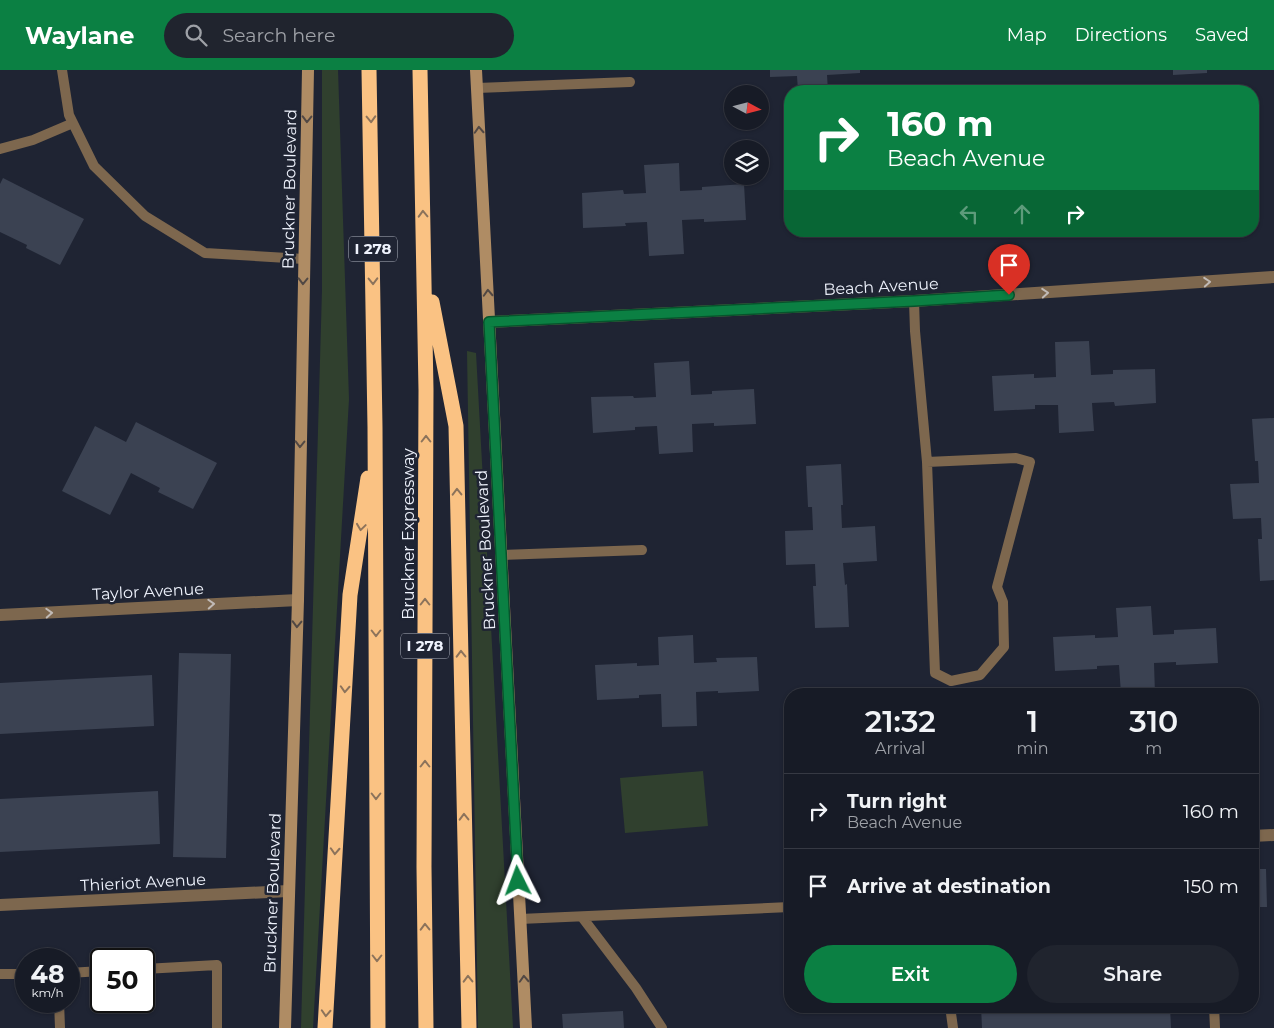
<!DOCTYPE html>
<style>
:root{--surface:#171b26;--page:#20242e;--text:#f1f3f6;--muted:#9ea1a7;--line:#363943;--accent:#0b8043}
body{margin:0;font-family:Montserrat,sans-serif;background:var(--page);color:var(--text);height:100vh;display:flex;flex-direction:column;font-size:19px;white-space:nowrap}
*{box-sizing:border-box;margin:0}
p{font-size:16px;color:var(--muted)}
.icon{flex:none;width:28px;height:28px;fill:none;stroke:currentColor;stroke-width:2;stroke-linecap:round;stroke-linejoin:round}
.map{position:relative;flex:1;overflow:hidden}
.details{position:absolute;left:784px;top:618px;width:475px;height:325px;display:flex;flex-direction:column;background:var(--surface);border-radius:20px;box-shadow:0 1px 4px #0004,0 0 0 1px var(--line)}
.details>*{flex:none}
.guide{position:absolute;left:784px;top:15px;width:475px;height:152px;border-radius:20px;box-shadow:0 1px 4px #0004,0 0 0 1px var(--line);background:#0b8043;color:#fff;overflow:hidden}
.needle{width:32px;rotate:97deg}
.buttons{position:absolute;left:724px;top:15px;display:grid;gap:10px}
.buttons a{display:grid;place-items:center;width:45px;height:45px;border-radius:50%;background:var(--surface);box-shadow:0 1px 4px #0004,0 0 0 1px var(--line);font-size:25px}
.speed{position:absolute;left:15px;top:878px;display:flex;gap:10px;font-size:25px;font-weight:700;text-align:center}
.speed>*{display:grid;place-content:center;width:65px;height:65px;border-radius:50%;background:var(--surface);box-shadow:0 1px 4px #0004,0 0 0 1px var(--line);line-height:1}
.speed small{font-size:12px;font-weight:400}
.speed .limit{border:2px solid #111;border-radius:8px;background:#fff;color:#111}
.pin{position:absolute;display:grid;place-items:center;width:42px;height:42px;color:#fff;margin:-51px -21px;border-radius:50% 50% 50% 0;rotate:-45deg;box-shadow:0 0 5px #0007}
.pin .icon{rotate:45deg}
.me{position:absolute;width:55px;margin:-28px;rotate:357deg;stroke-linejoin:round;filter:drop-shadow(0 0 4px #0008)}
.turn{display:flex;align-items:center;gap:18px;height:105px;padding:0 20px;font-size:22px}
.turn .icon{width:65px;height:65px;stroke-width:2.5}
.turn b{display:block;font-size:35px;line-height:42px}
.lanes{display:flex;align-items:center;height:48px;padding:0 20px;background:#0003;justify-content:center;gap:25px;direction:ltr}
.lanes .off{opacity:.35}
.eta{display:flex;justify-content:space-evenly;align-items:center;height:85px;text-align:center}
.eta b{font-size:30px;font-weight:600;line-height:35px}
.button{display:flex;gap:10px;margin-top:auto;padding:10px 20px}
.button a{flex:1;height:58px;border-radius:30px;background:var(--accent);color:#fff;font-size:20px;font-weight:600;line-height:58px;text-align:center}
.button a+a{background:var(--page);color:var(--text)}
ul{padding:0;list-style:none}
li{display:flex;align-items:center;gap:15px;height:75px;padding:0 20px;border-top:1px solid var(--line)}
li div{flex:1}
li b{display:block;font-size:19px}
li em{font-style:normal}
header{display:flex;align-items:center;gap:30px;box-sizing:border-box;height:70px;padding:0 25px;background:var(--accent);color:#fff}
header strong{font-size:24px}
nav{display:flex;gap:28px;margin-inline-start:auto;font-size:18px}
.search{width:350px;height:45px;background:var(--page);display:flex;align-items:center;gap:12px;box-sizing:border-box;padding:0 18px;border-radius:28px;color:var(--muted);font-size:19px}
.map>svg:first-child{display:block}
</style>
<header>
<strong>Waylane</strong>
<div class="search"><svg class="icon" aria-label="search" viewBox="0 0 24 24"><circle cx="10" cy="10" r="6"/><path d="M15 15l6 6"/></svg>Search here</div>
<nav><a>Map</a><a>Directions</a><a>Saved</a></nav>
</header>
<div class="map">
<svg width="1274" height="958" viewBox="0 0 1274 958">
<rect width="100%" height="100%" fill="#1f2433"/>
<path fill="#30402e" d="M322,0H338L349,329L313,958H301L322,220Z
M467,281L476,283L513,958H478Z
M703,701L708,756L625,763L620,708Z"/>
<path fill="#3b4252" d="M770,0H860V3L827,5L828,21H798L797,6L770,7Z
M1173,0H1207V3L1173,5Z
M679,93L680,121L702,120V117L744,114L746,150L704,152V149L682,150L684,184L649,186L647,152L625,153L626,156L583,158L582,123L623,120L624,124L646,123L644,95Z
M3,108L84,149L60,195L26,178L27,175L0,162V114Z
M1089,271L1091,305L1113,304V300L1155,299L1156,333L1115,336L1114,332L1092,333L1094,361L1059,363L1058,335H1035V339L994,341L992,306L1034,304V308L1056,307L1055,272Z
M689,291L691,325L712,324V321L754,319L756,354L714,356V353L692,354L693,382L659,384L657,356L635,357V360L593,363L591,327L633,326L634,328L656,327L654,293Z
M1274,348V510L1260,511L1258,469H1262L1261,448L1233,449L1230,414L1259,413L1258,391H1255L1252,349Z
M136,352L217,393L193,439L158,422L160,418L131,403L110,445L62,421L95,356L126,372Z
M841,394L843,435H841L842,458L875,456L877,491L843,493L845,515L847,514L849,557L815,558L813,516H816L815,494L786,495L785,461L813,460L812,437H808L806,396Z
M1151,536L1153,565L1174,564V560L1216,558L1218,593L1176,595V592L1154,593L1155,624H1121L1119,595L1097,596V599L1055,601L1053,567L1095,565V568L1118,567L1116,538Z
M693,565L694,593L717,592L716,588L757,587L759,621L718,623V621L696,622L697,656L662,657L661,624L639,625V628L597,630L595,595L637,593V596L659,595L658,567Z
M179,583L231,584L226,788L173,787Z
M152,605L154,656L0,664V613Z
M158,721L160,774L0,782V729Z
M1252,799H1266L1267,837H1252Z
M981,936H1170L1171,958H982Z
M623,941L624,958H563L562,944Z"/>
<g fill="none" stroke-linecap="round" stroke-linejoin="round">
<path stroke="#7d674e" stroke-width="10" d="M62,0L69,45L94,96L145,146L205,183L304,189
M477,18L630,12
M0,79L33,70L73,53
M914,231L915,261L927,392L935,603L951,611L980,605L1004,577L1003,532L997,517L1030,392L1016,388L927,392
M502,485L642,480
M582,847L636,918L662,958
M520,849L790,837
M144,899L217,895V958
M69,903L101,901
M0,904H26
M59,931L60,958
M950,936L953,958
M1214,936L1215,958"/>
<path stroke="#7d674e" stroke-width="12" d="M489,252L914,231L1274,207
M0,545L298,530
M1252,766L1274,765
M0,835L288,821"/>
<path stroke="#af8c64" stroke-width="12" d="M476,0L526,958
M285,958L298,530L308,0"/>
<path stroke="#fac283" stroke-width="15" d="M369,0L375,357L378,958
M420,0L426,320L424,797L426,958
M432,232L456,356L469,958
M325,958L350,525L368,408"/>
</g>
<defs><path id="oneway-chevron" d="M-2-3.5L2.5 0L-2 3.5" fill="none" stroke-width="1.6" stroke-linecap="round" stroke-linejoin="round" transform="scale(1.25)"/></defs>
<g stroke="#514844">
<use href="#oneway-chevron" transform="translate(307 49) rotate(91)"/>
<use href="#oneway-chevron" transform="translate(479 60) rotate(-93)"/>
<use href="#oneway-chevron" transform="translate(303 211) rotate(91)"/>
<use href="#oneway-chevron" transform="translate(488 223) rotate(-93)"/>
<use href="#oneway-chevron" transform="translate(300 374) rotate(91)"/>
<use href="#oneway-chevron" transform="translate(297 554) rotate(92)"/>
<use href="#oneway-chevron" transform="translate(524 909) rotate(-93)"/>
</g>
<g stroke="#8c735b">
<use href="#oneway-chevron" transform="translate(371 49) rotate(88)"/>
<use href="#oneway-chevron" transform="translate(423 144) rotate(-92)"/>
<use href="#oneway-chevron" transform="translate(373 211) rotate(89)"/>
<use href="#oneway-chevron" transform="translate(426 369) rotate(-90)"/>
<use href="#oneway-chevron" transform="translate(457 422) rotate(-91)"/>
<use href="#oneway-chevron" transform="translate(361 457) rotate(98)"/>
<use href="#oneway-chevron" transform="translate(425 532) rotate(-90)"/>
<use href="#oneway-chevron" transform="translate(376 563) rotate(90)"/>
<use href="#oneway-chevron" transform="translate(461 584) rotate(-91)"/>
<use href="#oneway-chevron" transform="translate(345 619) rotate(93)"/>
<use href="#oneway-chevron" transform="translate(425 694) rotate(-90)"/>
<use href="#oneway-chevron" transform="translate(376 726) rotate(90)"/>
<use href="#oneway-chevron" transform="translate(464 747) rotate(-91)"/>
<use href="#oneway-chevron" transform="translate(335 781) rotate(93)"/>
<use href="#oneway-chevron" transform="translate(425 857) rotate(-91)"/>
<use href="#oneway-chevron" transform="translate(377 888) rotate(90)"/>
<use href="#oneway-chevron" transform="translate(468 909) rotate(-91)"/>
<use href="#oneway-chevron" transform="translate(326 943) rotate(93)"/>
</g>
<g stroke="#c1bab6">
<use href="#oneway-chevron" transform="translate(1207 212) rotate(-4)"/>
<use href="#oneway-chevron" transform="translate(1045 223) rotate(-4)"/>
<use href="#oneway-chevron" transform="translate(211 534) rotate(-3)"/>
<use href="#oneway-chevron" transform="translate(49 543) rotate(-3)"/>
</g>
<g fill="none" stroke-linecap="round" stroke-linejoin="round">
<g stroke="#07532c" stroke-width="12">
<path id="route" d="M518,811L489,252L914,231L1009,225"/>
</g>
<use href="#route" stroke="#0b8043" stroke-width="9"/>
</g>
<g text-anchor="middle" stroke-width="5" stroke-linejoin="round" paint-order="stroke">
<g fill="#1f2433" stroke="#b0b4c0" stroke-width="1">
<rect x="349" y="166.5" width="48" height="25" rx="4"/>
<rect x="401" y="563.5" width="48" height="25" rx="4"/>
</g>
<g font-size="15" font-weight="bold" fill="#eef2fc">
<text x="373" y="184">I 278</text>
<text x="425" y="581">I 278</text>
</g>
<g font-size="16" fill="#eef2fc" stroke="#1f2433">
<text transform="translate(289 119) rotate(-89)" y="6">Bruckner Boulevard</text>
<text transform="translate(881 216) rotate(-3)" y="6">Beach Avenue</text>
<text transform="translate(408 464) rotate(-90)" y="6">Bruckner Expressway</text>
<text transform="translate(485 480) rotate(-93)" y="6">Bruckner Boulevard</text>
<text transform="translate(148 521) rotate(-3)" y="6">Taylor Avenue</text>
<text transform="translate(143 812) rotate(-3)" y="6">Thieriot Avenue</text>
<text transform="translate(272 823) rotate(-88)" y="6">Bruckner Boulevard</text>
</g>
</g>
</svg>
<div class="buttons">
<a><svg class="needle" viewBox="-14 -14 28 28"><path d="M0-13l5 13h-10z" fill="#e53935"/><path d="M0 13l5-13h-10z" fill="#9ea1a7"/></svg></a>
<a><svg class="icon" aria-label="layers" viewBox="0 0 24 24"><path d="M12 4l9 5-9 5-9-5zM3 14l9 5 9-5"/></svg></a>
</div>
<div class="speed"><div>48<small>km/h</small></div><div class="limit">50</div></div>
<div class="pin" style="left:1009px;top:225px;background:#d93025"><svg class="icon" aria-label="arrive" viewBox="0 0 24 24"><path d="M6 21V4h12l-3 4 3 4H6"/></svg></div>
<svg class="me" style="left:518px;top:811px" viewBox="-20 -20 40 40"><path d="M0-17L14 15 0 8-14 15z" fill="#0b8043" stroke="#fff" stroke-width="4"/></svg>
<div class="guide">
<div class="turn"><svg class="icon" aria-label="right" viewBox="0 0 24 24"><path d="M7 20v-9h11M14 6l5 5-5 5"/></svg><div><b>160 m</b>Beach Avenue</div></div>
<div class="lanes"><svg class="icon off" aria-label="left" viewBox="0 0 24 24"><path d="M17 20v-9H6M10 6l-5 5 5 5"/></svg><svg class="icon off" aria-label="ahead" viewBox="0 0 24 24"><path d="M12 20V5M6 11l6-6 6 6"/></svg><svg class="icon" aria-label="right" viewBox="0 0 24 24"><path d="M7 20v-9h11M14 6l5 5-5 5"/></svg></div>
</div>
<section class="details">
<div class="eta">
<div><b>21:32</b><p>Arrival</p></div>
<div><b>1</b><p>min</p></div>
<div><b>310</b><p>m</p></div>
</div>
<ul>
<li><svg class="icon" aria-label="right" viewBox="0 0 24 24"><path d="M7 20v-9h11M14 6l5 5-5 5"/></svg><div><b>Turn right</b><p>Beach Avenue</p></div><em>160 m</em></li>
<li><svg class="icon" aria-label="arrive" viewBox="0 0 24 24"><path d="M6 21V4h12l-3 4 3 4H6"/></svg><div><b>Arrive at destination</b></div><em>150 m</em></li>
</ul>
<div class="button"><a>Exit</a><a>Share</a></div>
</section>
</div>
